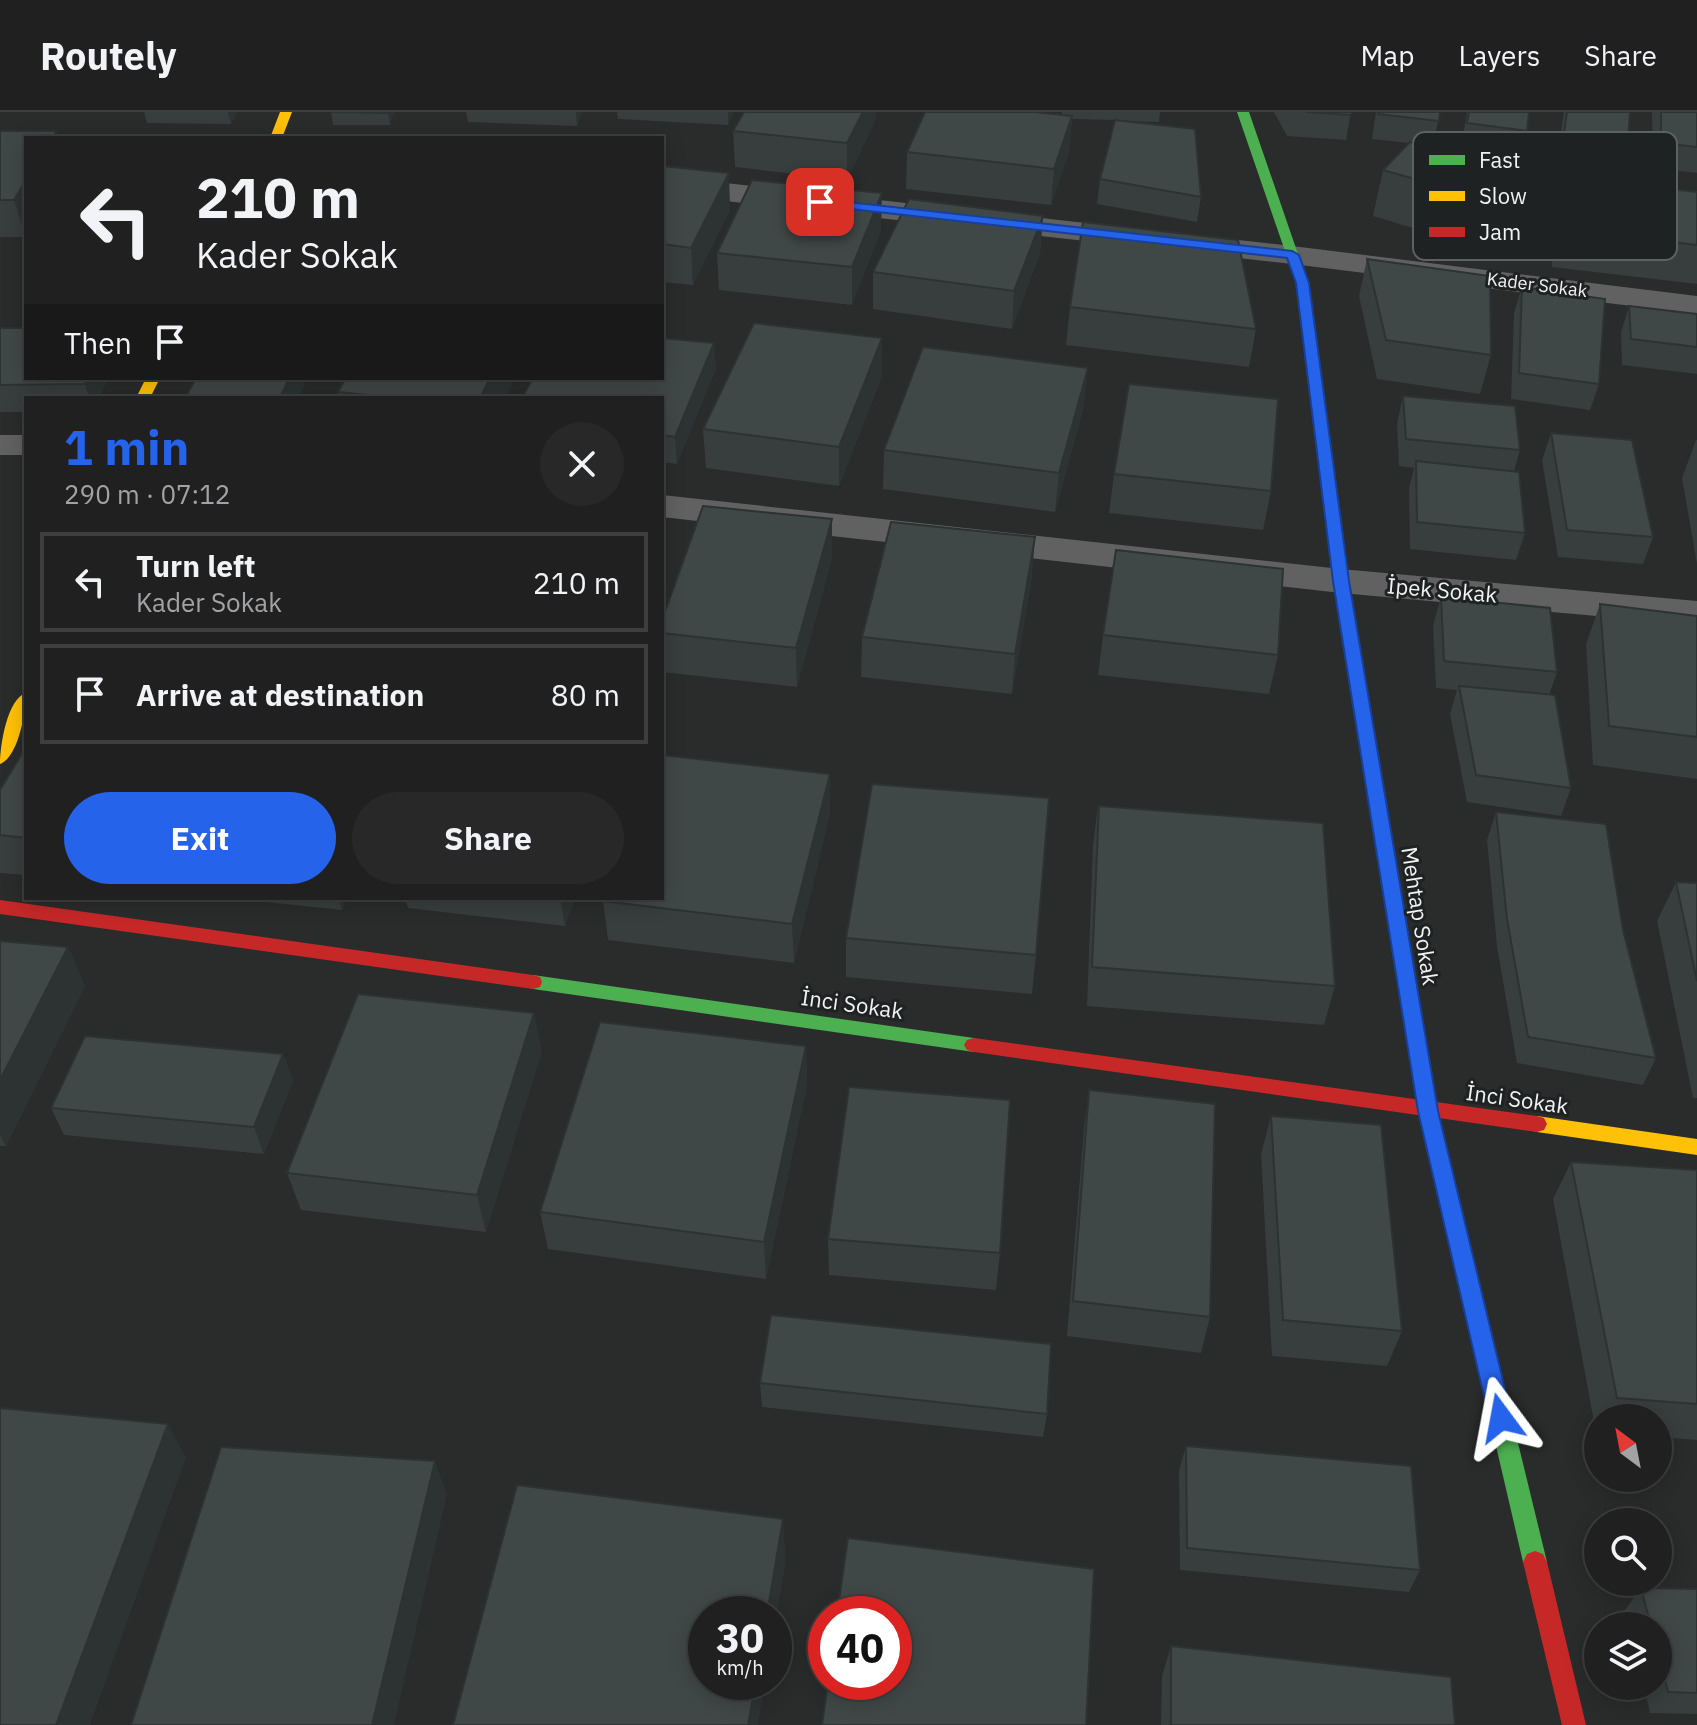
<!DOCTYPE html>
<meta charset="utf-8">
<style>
:root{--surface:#202020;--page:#282829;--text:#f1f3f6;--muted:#a2a3a5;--line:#3d3e3e;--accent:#2563eb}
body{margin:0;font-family:"IBM Plex Sans",sans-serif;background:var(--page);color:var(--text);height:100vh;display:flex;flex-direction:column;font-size:30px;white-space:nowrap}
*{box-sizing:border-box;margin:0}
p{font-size:26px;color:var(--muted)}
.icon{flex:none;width:44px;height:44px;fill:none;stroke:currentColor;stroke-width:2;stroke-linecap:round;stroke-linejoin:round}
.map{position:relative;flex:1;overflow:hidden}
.drawer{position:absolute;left:24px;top:284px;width:640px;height:504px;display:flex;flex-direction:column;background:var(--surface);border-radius:0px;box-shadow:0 4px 20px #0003,0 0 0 2px var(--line)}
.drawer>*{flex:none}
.hud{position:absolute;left:24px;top:24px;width:640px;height:244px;border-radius:0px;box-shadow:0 4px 20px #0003,0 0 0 2px var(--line);background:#202020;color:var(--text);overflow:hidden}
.needle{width:52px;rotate:328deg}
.fabs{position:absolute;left:1584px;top:1292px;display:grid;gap:16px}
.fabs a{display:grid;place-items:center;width:88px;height:88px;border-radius:50%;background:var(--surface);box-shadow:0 4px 20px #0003,0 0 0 2px var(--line);font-size:40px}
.speed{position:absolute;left:688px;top:1484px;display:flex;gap:16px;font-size:40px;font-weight:700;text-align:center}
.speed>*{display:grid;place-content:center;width:104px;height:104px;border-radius:50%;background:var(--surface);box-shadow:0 4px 20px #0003,0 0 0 2px var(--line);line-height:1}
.speed small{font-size:20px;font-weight:400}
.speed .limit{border:12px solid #d22;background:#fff;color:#111}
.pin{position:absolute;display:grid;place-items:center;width:68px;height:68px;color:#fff;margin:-34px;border-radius:16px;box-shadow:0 4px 12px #0006}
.me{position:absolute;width:88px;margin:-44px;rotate:347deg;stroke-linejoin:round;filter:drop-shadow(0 0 6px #0008)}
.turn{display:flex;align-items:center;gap:28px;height:168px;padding:0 40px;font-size:36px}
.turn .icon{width:104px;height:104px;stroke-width:2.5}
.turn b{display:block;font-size:56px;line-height:68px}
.then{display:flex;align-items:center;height:76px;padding:0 40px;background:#0003;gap:16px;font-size:30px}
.round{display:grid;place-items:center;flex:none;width:84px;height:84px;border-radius:42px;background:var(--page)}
.head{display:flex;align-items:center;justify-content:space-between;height:136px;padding:0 40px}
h1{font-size:48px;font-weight:700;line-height:60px;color:var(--accent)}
.button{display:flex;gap:16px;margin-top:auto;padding:16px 40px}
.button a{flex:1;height:92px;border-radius:48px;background:var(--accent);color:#fff;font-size:32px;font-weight:700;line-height:92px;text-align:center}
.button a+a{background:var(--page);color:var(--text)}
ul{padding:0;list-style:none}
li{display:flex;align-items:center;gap:24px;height:100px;margin:0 16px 12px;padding:0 24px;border:4px solid var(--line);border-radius:0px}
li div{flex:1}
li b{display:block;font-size:30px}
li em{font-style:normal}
header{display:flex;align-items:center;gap:48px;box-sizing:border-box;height:112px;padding:0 40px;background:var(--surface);border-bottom:2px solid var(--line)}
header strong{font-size:38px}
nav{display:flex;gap:44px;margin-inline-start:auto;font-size:28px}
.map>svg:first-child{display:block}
</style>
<header>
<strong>Routely</strong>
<nav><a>Map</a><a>Layers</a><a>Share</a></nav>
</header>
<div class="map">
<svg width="1697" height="1613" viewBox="0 0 1697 1613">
<rect width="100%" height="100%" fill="#2a2b2b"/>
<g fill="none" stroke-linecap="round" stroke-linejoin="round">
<path fill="#616161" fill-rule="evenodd" d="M662,64L1292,134L1697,184V202L1292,152L662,82Z
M0,323H26V343H0Z
M662,383L1341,457L1697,489V513L1341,481L662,405Z"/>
<path fill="#4caf50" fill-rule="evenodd" d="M1237,0H1249L1308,171L1349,471L1341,476L1333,471L1296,171Z
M533,863L974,926L981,928L984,933L981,938L974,940L533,877L526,875L524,870L526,865Z
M1450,1084L1457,1087L1460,1093L1547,1450L1543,1458L1535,1461L1527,1458L1523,1450L1440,1093L1443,1087Z"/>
<path fill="#ffc107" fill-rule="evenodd" d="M280,0H292L282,26H270Z
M146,266H160L150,286H136Z
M1341,466L1349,471L1438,999L1460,1093L1457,1099L1450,1102L1443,1099L1440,1093L1418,999L1333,471Z
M26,581C26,598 19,645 0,652C0,634 7,587 26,581Z
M1537,1004L1697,1027V1043L1537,1020L1530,1018L1527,1012L1530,1006Z"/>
<path fill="#c62828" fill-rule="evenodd" d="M0,788L533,863L540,865L542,870L540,875L533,877L0,802Z
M974,926L1537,1004L1544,1006L1547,1012L1544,1018L1537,1020L974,940L967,938L964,933L967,928Z
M1535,1439L1543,1442L1547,1450L1586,1613H1562L1523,1450L1527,1442Z"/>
</g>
<path fill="#373e3d" d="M144,0H237L231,12L147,11Z
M331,0H394L390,13H333Z
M466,0H582L577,14L468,10Z
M617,0H733L728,13L618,7Z
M1062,0H1160L1159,10L1119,9L1201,85L1197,110L1097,92L1100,67L1115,8L1072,7L1069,40L1051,93L906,77L907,40L1062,3Z
M1274,0H1351L1346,28L1287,24Z
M1376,0H1440L1433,34L1415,32L1521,61L1508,108L1483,137L1373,104L1383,58L1409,31L1372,27Z
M1467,0H1529L1527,19L1520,44L1461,36Z
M1564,0H1630L1628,30L1620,55L1557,46Z
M1652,0H1697V61L1653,56Z
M876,7L847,68L735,55L733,19Z
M0,19L26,26V125H0Z
M662,54L730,98L693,173L662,170Z
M1564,65L1697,80V172L1552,155L1553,102Z
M1043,104L1040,141L1012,217L873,197V160Z
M881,118L852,193L719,178L717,141Z
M1367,147L1491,243L1480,282L1377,267L1359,184Z
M1522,175L1599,272L1590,298L1511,287L1514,201Z
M1629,194L1697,202V262L1622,253L1621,220Z
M1070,195L1256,217L1249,255L1066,233Z
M0,216L26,266H108L99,286H26V300H0Z
M714,231L716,257L677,352L662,350V286Z
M882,265L839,374L706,356L703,317Z
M307,266L298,286H188L187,283Z
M346,266H515L505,286H339L338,280Z
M1403,284L1520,338L1514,359L1525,421L1516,448L1410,437L1409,376L1414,356L1399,354L1397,311Z
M1084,294L1055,400L883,377L884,338Z
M1551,321L1653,425L1643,452L1558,445L1542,348Z
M1696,328H1697V452L1682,366Z
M1114,362L1271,379L1263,418L1109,401Z
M832,446L797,575L662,560V508Z
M1032,464L1012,582L861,565L862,525Z
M1441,485L1557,560L1549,583L1571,676L1561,704L1467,690L1450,602L1457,578L1436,576L1433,513Z
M1600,492L1697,504V667L1593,653L1586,532Z
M1103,523L1278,543L1269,582L1098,563Z
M26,635V763L0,761V678Z
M830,662V701L794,851L608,828L603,789Z
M1098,694L1335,874L1324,913L1087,894L1093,733Z
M1496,700L1623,818L1656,946L1643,973L1517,951L1497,834L1487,728Z
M1676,770L1697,771V986H1693L1657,809Z
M227,786H347L342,798Z
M405,786H575L565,814L408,796Z
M846,826L1036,843L1032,882L846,865Z
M0,829L68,835L85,874L6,1034H0Z
M806,934L807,973L766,1167L548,1137L540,1100Z
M542,939L486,1120L301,1098L287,1061Z
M283,942L293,969L264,1042L64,1023L51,996Z
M1089,978L1210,1205L1201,1241L1067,1224L1084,1016Z
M1271,1004L1402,1219L1387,1254L1272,1244L1261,1042Z
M1571,1050L1697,1058V1328L1658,1325V1306H1598V1321H1596L1553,1087Z
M828,1127L1000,1141L996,1178L829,1163Z
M760,1271L1047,1302L1043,1325L762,1295Z
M1186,1334L1420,1458L1409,1480L1180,1458L1179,1358Z
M1641,1476L1697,1477V1602L1650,1601L1644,1574H1658V1514H1629L1625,1498Z
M1171,1534L1455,1613H1161L1162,1564Z"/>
<path fill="#2d3232" d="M228,0H237L231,12Z
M388,0H394L390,13Z
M576,0H582L577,14Z
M728,0H733L728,13Z
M863,0H876V7L847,68V31Z
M1072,4L1069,40L1051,93L1054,57Z
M729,61L730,98L693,173L691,136Z
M1521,61L1508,108L1483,137L1496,90Z
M26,68V125L14,88Z
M882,81L881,118L852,193V155Z
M1043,104L1040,141L1012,217L1014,179Z
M882,226V265L839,374V335Z
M714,231L716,257L677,352L675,325Z
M1088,256L1084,294L1055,400L1059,361Z
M88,266H108L99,286H89L85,272Z
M289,266H307L298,286H280Z
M490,266H515L505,286H480Z
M832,407V446L797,575L796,536Z
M1035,425L1032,464L1012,582L1015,542Z
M830,662V701L794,851L792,812Z
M338,786H347L342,798Z
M560,786H575L565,814Z
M68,835L85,874L6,1034L0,1023V968Z
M534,901L542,939L486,1120L477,1083Z
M806,934L807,973L766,1167L764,1130Z
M283,942L293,969L264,1042L254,1015Z
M168,1312L186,1346L90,1613H56Z
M435,1349L447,1383L394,1613H372Z
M783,1407L786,1448L774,1518V1502H767Z
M756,1570H765L758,1613H748Z"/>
<path fill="#404847" stroke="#2d3232" stroke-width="2" d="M331,0H388L387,1Z
M744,0H863L847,31L733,19Z
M925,0H1035L1072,4L1054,57L907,40Z
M1306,0H1351V3Z
M1378,0H1440L1439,9L1378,2Z
M1469,0H1529L1527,19L1467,11Z
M1567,0H1630L1628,30L1564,21Z
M1661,0H1697V35L1661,31Z
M1115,8L1195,17L1201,85L1100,67Z
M0,19H57L52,26H26V68L14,88H0Z
M1410,30L1521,61L1496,90L1383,58Z
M662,54L729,61L691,136L662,132Z
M1564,65L1697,80V133L1563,117Z
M752,68L882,81L852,155L717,141Z
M909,87L1043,104L1014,179L873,160Z
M1083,110L1238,128L1256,217L1070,195Z
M1367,147L1490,164L1491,243L1386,228Z
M1522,175L1605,187L1599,272L1519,261Z
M1629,194L1697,202V235L1631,227Z
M754,211L882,226L839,335L703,317Z
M0,216H26V266H88L85,272L0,273Z
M662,226L714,231L675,325L662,323V286H522L533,266H662Z
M923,235L1088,256L1059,361L884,338Z
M196,266H289L280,286L187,283Z
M346,266H490L480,286H401L338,280Z
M1129,272L1278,287L1271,379L1114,362Z
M1403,284L1515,294L1520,338L1406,327Z
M1551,321L1632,328L1653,425L1567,418Z
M1416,349L1519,360L1525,421L1417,410Z
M703,394L832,407L796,536L662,521V508Z
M891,410L1035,425L1015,542L862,525Z
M1116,438L1283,457L1278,543L1103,523Z
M1441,485L1550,496L1557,560L1444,549Z
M1600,492L1697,504V625L1609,614Z
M1459,574L1555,583L1571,676L1476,663Z
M26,635V726L0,723V678Z
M662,643L830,662L792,812L603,789V786H662Z
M872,672L1049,686L1036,843L846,826Z
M1099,694L1323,711L1335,874L1092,855Z
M1496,700L1606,712L1623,818L1656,946L1528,925L1507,807Z
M1676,770L1697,771V869Z
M0,829L68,835L0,968Z
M358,882L534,901L477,1083L287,1061Z
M600,910L806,934L764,1130L540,1100Z
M85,924L283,942L254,1015L51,996Z
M849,975L1010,988L1000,1141L828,1127Z
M1089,978L1215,992L1210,1205L1073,1189Z
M1271,1004L1381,1013L1402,1219L1283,1208Z
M1571,1050L1697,1058V1292L1617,1286Z
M771,1203L1051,1232L1047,1302L760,1271Z
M0,1296L168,1312L56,1613H0Z
M1186,1334L1411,1354L1420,1458L1187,1436Z
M221,1335L435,1349L372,1613H131Z
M517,1373L783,1407L767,1502H706V1570H756L748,1613H453Z
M848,1426L1094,1457L1086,1613H822L828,1570H894V1502H837Z
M1641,1476L1697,1477V1581L1668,1580L1658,1542V1514H1651Z
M1171,1534L1451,1565L1455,1613H1171Z"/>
<path fill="#2563eb" stroke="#184099" stroke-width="2" d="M820,87L1292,139L1299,143L1309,171L1349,469L1438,999L1512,1306L1509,1313L1501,1316L1493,1313L1489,1306L1418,999L1333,469L1296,171L1287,146L815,93L814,90Z"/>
<g text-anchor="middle" stroke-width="6" stroke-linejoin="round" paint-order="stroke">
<g font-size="18" fill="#f1f3f3" stroke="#1f2222">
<text transform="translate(1537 173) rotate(7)" y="6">Kader Sokak</text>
</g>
<g font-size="22" fill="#f1f3f3" stroke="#1f2222">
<text transform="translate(1442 478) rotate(5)" y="8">İpek Sokak</text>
<text transform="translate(1420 804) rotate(81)" y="8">Mehtap Sokak</text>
<text transform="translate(852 892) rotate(8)" y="8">İnci Sokak</text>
<text transform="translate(1517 987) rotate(8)" y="8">İnci Sokak</text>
</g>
</g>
<rect x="1413" y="20" width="264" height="128" rx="12" fill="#1f2222" stroke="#5e6161" stroke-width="2"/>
<rect x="1429" y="43" width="36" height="10" fill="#4caf50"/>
<rect x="1429" y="79" width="36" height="10" fill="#ffc107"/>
<rect x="1429" y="115" width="36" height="10" fill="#c62828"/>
<g font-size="22" fill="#f1f3f3">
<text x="1479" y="56">Fast</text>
<text x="1479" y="92">Slow</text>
<text x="1479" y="128">Jam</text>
</g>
</svg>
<div class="fabs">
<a><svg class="needle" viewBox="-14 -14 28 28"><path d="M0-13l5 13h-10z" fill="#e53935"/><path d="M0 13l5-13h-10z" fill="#a2a3a5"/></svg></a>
<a><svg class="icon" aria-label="search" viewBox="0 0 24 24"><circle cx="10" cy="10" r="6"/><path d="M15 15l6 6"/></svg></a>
<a><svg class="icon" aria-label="layers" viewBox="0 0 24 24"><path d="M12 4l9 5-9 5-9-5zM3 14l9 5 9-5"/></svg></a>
</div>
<div class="speed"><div>30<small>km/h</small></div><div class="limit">40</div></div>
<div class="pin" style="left:820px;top:90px;background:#d93025"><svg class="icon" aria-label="arrive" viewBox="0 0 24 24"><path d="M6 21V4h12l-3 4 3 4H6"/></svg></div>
<svg class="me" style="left:1501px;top:1306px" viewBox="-20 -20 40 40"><path d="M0-17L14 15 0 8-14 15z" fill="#2563eb" stroke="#fff" stroke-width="4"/></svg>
<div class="hud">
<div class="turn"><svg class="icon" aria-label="left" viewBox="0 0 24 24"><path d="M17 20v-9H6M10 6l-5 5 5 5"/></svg><div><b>210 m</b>Kader Sokak</div></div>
<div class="then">Then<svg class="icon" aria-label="arrive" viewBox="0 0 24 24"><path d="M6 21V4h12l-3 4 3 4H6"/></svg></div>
</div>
<section class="drawer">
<div class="head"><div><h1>1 min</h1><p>290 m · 07:12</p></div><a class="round"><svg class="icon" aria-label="close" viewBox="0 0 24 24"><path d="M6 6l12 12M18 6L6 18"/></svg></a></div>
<ul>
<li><svg class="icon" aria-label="left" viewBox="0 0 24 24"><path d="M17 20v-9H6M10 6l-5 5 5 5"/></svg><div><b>Turn left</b><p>Kader Sokak</p></div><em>210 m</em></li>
<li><svg class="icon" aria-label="arrive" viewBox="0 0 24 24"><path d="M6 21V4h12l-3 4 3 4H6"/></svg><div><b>Arrive at destination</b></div><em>80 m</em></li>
</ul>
<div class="button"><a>Exit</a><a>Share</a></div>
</section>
</div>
